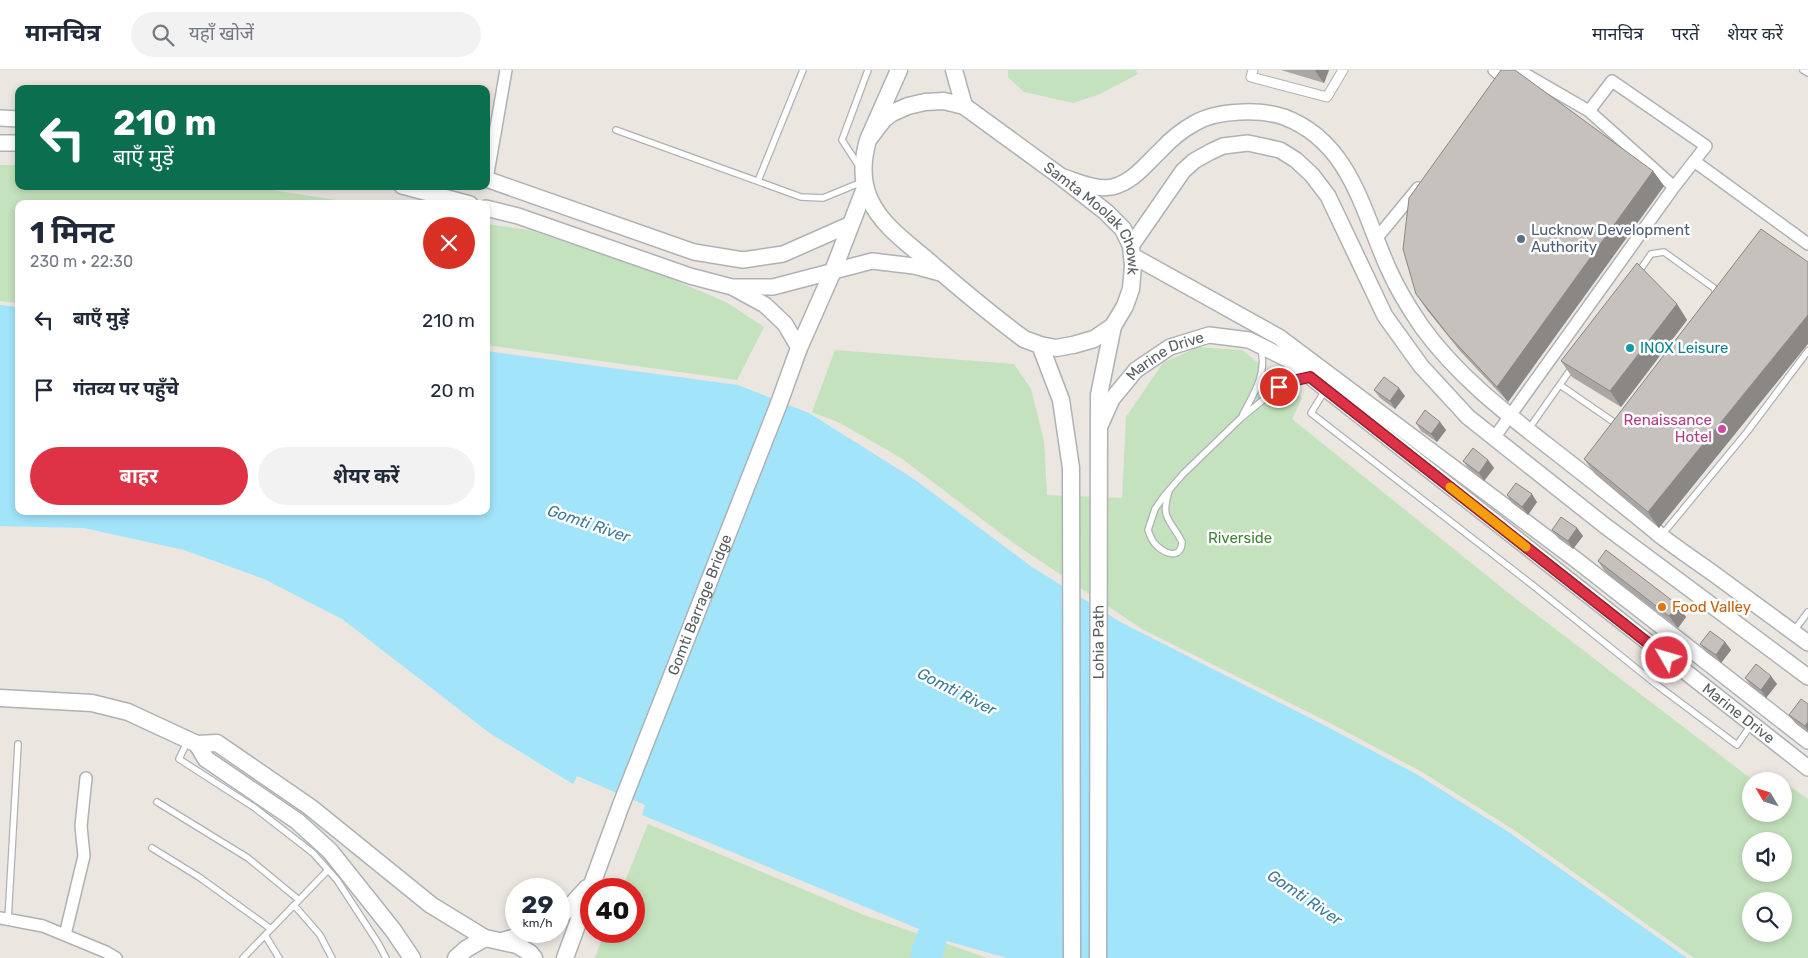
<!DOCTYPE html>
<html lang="hi">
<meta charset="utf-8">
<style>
:root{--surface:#fff;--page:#f2f2f3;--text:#1f2937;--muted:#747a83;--line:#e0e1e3;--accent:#de3346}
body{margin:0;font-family:Rubik,"Noto Sans Devanagari",sans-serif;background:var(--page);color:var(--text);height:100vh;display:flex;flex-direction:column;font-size:19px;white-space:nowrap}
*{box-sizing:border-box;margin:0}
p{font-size:16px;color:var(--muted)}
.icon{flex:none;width:28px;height:28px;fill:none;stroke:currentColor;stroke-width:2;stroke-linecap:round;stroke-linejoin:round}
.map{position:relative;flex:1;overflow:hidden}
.sheet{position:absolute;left:15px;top:130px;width:475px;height:315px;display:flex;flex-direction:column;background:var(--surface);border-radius:10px;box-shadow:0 2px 8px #0003}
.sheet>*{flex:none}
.top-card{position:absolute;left:15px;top:15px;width:475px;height:105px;border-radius:10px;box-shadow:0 2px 8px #0003;background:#0b6e4f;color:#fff;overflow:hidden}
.needle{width:32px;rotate:308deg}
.controls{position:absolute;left:1742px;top:702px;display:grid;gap:10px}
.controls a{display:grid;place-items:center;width:50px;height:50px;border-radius:50%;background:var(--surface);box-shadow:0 2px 8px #0003;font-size:25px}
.speed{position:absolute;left:505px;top:808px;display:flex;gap:10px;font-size:25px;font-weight:700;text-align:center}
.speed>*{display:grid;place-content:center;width:65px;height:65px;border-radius:50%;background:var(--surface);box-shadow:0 2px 8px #0003;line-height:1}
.speed small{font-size:12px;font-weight:400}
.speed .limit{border:8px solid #d22;background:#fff;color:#111}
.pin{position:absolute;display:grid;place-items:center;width:42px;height:42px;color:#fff;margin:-21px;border:2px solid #fff;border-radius:50%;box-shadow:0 1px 5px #0007}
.me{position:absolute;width:55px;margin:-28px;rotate:308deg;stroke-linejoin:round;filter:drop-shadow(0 0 4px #0008)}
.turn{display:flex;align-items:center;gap:18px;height:105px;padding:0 15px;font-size:22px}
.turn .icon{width:65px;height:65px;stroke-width:2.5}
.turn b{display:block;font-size:35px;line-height:42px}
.round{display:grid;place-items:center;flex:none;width:52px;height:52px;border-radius:26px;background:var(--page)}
.headline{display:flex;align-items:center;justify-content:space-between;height:85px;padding:0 15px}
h1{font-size:30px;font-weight:700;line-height:38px}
.action{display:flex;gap:10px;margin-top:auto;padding:10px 15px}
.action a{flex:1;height:58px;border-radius:30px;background:var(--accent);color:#fff;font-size:20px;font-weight:700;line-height:58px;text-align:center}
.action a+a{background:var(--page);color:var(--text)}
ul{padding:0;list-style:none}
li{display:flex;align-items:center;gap:15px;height:70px;padding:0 15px}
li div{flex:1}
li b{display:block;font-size:19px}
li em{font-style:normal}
header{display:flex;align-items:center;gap:30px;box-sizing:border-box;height:70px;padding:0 25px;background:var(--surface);border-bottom:1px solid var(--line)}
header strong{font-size:24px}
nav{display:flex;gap:28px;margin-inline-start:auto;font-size:18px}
.search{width:350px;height:45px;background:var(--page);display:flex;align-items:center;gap:12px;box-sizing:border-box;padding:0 18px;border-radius:28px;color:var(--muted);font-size:19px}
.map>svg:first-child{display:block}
</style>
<header>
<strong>मानचित्र</strong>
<div class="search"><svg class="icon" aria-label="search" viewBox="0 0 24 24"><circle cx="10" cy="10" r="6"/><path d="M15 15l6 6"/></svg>यहाँ खोजें</div>
<nav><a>मानचित्र</a><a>परतें</a><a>शेयर करें</a></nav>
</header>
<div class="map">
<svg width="1808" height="888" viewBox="0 0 1808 888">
<rect width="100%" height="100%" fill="#ebe6e0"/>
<path fill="#c4e2bd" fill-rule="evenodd" d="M1008,0H1136L1138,4L1100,24L1073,33L1024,22L1008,7Z
M0,95H19V116H246L362,134H19V233L0,231Z
M486,154L529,160L650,200L726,232L764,257L737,310L486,275Z
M1198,277L1242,280L1302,328L1292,349L1516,529L1754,711H1751V744H1784V718L1787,714L1808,729V888H1694L1514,760L1422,702L1328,652L1142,559L1012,472L901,388L840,353L812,342L835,280L1014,294L1031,319L1044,371L1047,425L1122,428L1126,347L1163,293ZM1751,771H1784V804H1751ZM1751,831H1784V864H1751Z
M648,754L864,845L987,888H595L605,861H634V819H622Z"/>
<path fill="#a2e4fa" d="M0,235L19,237V441H486V281L738,315L809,343L914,409L1032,497L1122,553L1324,655L1418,705L1507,761L1687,888H1007L947,871L942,888H911V880L919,859L642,745L645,735L577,706L573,714L491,664L342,549L264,509L184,480L84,458L0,456Z"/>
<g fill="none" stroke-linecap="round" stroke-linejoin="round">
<g stroke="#aeb2b5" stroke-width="8">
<path id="service" d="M1803,0L1808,3
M616,60L801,127L823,128L862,112
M859,96L842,70L868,0
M758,111L803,0
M1638,203L1651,184L1664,182L1714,218L1717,226
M1560,315L1618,355
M1326,319L1311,343L1535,517L1657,615L1737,675L1751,655
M1243,344C1254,324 1267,303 1261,280
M1528,360L1573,296
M1169,421C1160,450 1170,448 1182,472C1181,490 1165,484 1156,475C1152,471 1150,466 1148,460L1155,439L1164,426L1183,404L1241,348L1279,317L1292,311L1308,308
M1661,466L1747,362L1808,281
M1793,562L1808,542
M188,670L179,689L255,738L313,783L337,810L378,873L386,888
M157,732L248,788L299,830
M152,778L199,807L271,859
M294,835L320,865L332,888
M8,850L18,674
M265,865L279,888
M243,888L328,800"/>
</g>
<g stroke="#aeb2b5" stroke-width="11">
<path id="pedestrian" d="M1253,0L1251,7L1327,27L1343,0"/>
</g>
<g stroke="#aeb2b5" stroke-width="14">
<path id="minor" d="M1494,0L1507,11
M1518,0L1589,41L1674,117
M1694,91L1808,174
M487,109L506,0
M1376,169L1418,118
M1494,368L1674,117L1706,76L1612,11L1589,41
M0,848L43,856L106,882L116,888
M65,865L84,786L81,756L86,708"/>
</g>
<g stroke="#aeb2b5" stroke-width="18">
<g id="tertiary">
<path d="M0,48L19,49"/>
<path d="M0,73H19"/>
<path d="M1063,107C1079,112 1096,120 1112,117C1133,112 1145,95 1160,81C1170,70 1182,60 1195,53C1217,40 1261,39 1284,47C1351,72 1363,143 1389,200C1397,218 1411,241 1422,257C1460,310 1515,350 1566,390C1598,415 1630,440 1661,466C1677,478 1694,490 1710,501C1743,525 1775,549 1808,573"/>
<path d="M486,109L694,182L743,190L783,184L851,154"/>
<path d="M402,116L470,134"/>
<path d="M486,138L518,146L690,206L732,217H773L872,191L914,196L944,204"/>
<path d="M1131,176L1183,101L1194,91L1210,82L1223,76L1248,73L1280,80L1296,90L1312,105L1328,126L1385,246L1421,296L1468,347L1604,455L1808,607"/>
<path d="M1133,186L1279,267L1575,489L1808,671"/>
<path d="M734,218L765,235L785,254L799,278"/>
<path id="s1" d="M1099,358L1112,329L1136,300L1170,277L1209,265L1249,270L1289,290L1808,698"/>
</g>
</g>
<g stroke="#adb2b5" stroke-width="19">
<g id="secondary">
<path d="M954,0L964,36"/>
<path id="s2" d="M868,70L884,49L892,43L908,36L925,32L944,31L964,36L1060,106L1106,142L1123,159L1131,176L1133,196L1131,219L1125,236L1113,256L1094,269L1073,275L1056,278L1040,275L1024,269C993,246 963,221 934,196C912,176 883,158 870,130C861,111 862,91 868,70L899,0"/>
<path d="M1040,275L1061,330L1071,398L1072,888"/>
<path d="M0,628L92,633L128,642L197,674L217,673L310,737L431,835L485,868L517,875L530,883L534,888"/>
<path d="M197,674L206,689L297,751L330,781L393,860L412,888"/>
<path d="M559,847L567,840L587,818"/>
<path d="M502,871L537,861"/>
<path d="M456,888L466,879L485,868"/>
<path id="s3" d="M565,888L621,735L778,336L799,278L833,201L865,118"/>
<path id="s4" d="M1098,888L1099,325L1113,256"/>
</g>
</g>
<use href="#service" stroke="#fff" stroke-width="5.5"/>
<use href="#pedestrian" stroke="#fff" stroke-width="9"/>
<use href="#minor" stroke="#fff" stroke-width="11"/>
<use href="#tertiary" stroke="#fff" stroke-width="15"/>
<use href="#secondary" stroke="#fff" stroke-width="16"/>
</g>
<path fill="#aaa6a3" d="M1281,0H1329L1324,13Z
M1653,101L1664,116L1508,332L1460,281L1427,240L1416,224Z
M1808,192L1659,458L1595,404L1584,389Z
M1677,234L1687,250L1621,337L1572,307L1561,291Z
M1374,320L1405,326L1395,339L1380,328Z
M1440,352L1446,360L1437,372L1421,361L1416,353Z
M1488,390L1494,398L1484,411L1469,399L1463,391Z
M1507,425L1537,432L1528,445L1512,433Z
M1577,458L1583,466L1573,479L1558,468L1552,460Z
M1598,491L1678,535L1686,547L1678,558L1606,503Z
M1725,572L1731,580L1721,593L1706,582L1700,574Z
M1745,608L1777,614L1766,628L1751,616Z
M1808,634V663L1795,653L1789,645Z"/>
<path fill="#8b8784" d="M1316,0H1329L1324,13L1315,1Z
M1653,101L1664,116L1508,332L1497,317Z
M1677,234L1687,250L1621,337L1610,321Z
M1808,245V274L1659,458L1648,442Z
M1399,318L1405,326L1395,339L1390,331Z
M1440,352L1446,360L1437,372L1431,364Z
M1488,390L1494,398L1484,411L1479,403Z
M1532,424L1537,432L1528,445L1522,437Z
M1577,458L1583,466L1573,479L1568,471Z
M1678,535L1686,547L1678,558L1669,546Z
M1725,572L1731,580L1721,593L1716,585Z
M1771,606L1777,614L1766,628L1761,620Z
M1808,652V661L1805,656Z"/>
<path fill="#c6c1bd" stroke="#8b8784" d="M1501,0H1515L1653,101L1497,317L1449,266L1416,224L1403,179L1409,128Z
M1761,159L1808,192V245L1648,442L1584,389Z
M1637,193L1677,234L1610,321L1561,291Z
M1384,307L1399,318L1390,331L1374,320Z
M1425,340L1440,352L1431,364L1416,353Z
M1473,378L1488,390L1479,403L1463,391Z
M1516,413L1532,424L1522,437L1507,425Z
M1561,447L1577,458L1568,471L1552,460Z
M1606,480L1678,535L1669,546L1598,491Z
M1710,561L1725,572L1716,585L1700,574Z
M1756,594L1771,606L1761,620L1745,608Z
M1801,629L1808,634V652L1805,656L1789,645Z"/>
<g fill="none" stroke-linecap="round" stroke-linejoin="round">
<g stroke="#90212e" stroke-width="12">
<path id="route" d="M1279,317L1292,311L1310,307L1667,588"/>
</g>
<use href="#route" stroke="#de3346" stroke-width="9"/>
<path stroke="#f59e0b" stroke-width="9" d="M1450,417L1526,477"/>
</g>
<circle fill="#5c6f8a" stroke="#fff" stroke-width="2" cx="1521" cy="169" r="5"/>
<circle fill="#0f9aa8" stroke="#fff" stroke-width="2" cx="1630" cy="278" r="5"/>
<circle fill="#d1479c" stroke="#fff" stroke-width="2" cx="1722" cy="359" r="5"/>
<circle fill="#e8710a" stroke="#fff" stroke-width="2" cx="1662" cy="537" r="5"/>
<g text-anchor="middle" stroke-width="5" stroke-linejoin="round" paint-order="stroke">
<g font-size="15" fill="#595e60" stroke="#fff">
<text dy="5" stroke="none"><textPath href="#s2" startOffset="286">Samta Moolak Chowk</textPath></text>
<text dy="5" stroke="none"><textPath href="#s1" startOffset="102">Marine Drive</textPath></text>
<text dy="5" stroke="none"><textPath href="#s3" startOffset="378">Gomti Barrage Bridge</textPath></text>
<text dy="5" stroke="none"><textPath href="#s4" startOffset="316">Lohia Path</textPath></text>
<text dy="5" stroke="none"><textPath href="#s1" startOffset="808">Marine Drive</textPath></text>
</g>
<g font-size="15" fill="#4e5e75" stroke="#fff" text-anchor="start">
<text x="1531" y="165">Lucknow Development<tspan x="1531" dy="17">Authority</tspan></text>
</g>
<g font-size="15" fill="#0d838f" stroke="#fff" text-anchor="start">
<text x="1640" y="283">INOX Leisure</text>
</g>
<g font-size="15" fill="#b23c85" stroke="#fff" text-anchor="end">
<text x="1712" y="355">Renaissance<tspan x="1712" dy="17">Hotel</tspan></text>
</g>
<g font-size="15" fill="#438038" stroke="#fff">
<text x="1240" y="473">Riverside</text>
</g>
<g font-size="15" fill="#c56008" stroke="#fff" text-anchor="start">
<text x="1672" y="542">Food Valley</text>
</g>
<g font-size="16" font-style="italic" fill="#3c7b98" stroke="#fff">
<text transform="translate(589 453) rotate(19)" y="6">Gomti River</text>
<text transform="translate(957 621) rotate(27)" y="6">Gomti River</text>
<text transform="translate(1305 827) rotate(34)" y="6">Gomti River</text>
</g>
</g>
</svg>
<div class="controls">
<a><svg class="needle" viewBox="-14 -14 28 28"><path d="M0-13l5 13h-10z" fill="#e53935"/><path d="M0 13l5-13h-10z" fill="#747a83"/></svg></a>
<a><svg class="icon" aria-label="sound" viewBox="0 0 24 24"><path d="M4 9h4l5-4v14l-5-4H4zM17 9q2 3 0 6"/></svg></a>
<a><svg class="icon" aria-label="search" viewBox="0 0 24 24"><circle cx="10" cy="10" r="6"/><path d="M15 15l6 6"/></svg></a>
</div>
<div class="speed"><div>29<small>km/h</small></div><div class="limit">40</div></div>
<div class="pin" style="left:1279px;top:317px;background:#d93025"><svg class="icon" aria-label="arrive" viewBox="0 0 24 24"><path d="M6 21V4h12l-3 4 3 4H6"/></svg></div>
<svg class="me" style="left:1667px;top:588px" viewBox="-20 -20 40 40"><circle r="17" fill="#de3346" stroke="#fff" stroke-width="3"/><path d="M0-11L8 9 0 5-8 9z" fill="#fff"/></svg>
<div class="top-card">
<div class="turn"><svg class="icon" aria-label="left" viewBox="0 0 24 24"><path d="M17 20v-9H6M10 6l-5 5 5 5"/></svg><div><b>210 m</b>बाएँ मुड़ें</div></div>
</div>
<section class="sheet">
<div class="headline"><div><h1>1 मिनट</h1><p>230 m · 22:30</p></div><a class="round" style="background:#d93025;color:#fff"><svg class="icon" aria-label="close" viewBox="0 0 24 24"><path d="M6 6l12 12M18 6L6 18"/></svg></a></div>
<ul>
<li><svg class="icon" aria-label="left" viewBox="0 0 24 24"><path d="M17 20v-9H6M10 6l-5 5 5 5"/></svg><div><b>बाएँ मुड़ें</b></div><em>210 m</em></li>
<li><svg class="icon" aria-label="arrive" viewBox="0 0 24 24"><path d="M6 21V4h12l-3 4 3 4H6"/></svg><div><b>गंतव्य पर पहुँचे</b></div><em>20 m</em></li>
</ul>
<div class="action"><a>बाहर</a><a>शेयर करें</a></div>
</section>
</div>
